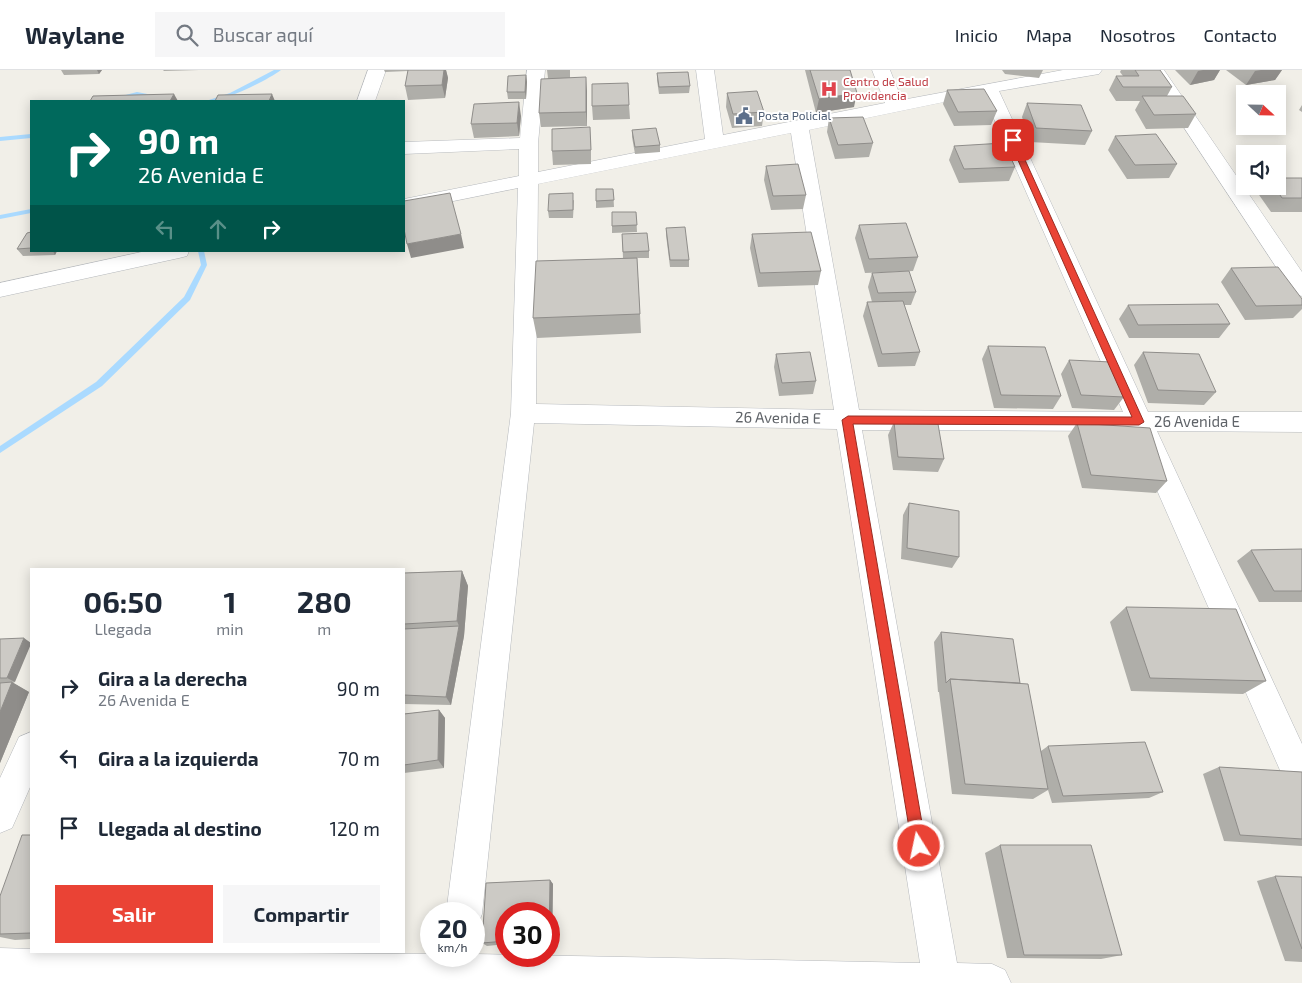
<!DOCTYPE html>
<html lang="es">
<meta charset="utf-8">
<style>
:root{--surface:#fff;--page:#f6f6f7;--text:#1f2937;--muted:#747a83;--line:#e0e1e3;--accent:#ea4335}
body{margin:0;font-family:"Exo 2",sans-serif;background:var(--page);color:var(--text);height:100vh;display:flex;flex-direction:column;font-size:19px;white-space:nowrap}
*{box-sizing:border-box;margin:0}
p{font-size:16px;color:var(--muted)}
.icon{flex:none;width:28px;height:28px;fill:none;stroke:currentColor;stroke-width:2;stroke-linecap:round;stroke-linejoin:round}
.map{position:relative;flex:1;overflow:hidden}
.drawer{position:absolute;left:30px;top:498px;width:375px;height:385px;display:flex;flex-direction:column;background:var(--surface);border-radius:0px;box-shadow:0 2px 12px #0003}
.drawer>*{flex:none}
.banner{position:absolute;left:30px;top:30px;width:375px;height:152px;border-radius:0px;box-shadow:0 2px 12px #0003;background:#00695c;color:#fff;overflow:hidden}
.needle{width:32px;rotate:112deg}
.fabs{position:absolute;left:1236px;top:15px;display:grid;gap:10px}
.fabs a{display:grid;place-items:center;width:50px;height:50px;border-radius:0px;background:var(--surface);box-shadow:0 2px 12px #0003;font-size:25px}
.speed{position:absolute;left:420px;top:832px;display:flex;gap:10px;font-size:25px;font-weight:700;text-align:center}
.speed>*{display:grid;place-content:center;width:65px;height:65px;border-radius:50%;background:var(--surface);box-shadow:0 2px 12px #0003;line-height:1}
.speed small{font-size:12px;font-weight:400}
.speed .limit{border:8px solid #d22;background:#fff;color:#111}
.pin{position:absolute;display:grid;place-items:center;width:42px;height:42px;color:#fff;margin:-21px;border-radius:10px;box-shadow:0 2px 8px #0006}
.me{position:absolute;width:55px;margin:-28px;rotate:350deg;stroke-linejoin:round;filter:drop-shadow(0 0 4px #0008)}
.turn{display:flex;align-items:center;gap:18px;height:105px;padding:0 25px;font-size:22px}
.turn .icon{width:65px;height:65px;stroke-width:2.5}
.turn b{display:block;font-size:35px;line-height:42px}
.lanes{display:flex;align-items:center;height:48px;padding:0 25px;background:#0003;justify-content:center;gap:25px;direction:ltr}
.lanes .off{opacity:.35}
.eta{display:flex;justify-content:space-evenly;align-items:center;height:85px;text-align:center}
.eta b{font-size:30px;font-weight:700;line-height:35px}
.button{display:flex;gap:10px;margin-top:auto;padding:10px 25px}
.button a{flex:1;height:58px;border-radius:0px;background:var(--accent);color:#fff;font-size:20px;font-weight:700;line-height:58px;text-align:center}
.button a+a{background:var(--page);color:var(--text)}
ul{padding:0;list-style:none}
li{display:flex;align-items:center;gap:15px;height:70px;padding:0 25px}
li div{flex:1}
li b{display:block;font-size:19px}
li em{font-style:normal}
header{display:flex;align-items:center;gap:30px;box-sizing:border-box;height:70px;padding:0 25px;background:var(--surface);border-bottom:1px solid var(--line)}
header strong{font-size:24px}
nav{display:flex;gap:28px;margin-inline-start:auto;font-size:18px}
.search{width:350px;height:45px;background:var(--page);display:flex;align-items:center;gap:12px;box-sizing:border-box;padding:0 18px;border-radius:0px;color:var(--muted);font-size:19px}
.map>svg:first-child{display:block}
</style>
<header>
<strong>Waylane</strong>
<div class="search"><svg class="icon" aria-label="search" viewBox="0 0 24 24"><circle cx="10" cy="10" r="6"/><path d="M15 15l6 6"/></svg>Buscar aquí</div>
<nav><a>Inicio</a><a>Mapa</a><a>Nosotros</a><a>Contacto</a></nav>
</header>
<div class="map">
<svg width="1302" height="913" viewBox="0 0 1302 913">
<rect width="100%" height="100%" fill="#f1efe8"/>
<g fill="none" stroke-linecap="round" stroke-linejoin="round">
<path fill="#aadaff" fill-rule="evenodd" d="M274,0H281C266,11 224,32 206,31L230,23Z
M137,22L173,29L176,31C163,32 150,26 137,26C125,26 114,32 102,31Z
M31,64V68L0,71V67Z
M31,139V143L0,149V145Z
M198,181H204L207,195L190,230L102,316L0,383V376L96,312L184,227L201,195Z"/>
<g stroke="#b5b8bc" stroke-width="1">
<path id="minor" d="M368,0H386L375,31H357Z
M527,0H545L538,73V102L705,69L696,0H714L723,65L885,33L872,0H890L902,30L1063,0H1102L1099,4L1093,5L999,21L1148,342H1302V362L1157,361L1302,674V728L1290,723L1131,361L862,360L957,893L992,894L1005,900L1011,913H0V878L31,879V881L431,884V886H474V884L920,893L837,359L534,353L482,844L477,857L474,858V844H446L511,343L518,118L404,141V129L519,106V79L404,84V72L520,68ZM983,24L1123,342L859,340L809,60ZM791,63L834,340L536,334L538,114Z
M1146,0H1164L1302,202V226L1294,224Z
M146,181H189L187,186L179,188L0,227V213Z
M31,662V715L12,758L0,763V708L19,667Z"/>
</g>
<use href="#minor" fill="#fff" fill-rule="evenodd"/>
</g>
<path fill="#afaea9" d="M61,0H102L99,4L64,5Z
M163,0H199L164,1Z
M384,0H446L448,8L445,28L408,30L405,16L408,1L385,2Z
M547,0H570V8L587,21V56L541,57L539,43L548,8Z
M805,0H850L854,37L816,43Z
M1002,0H1043L1039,8L1005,4Z
M1121,0H1160L1172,17L1167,26L1196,44L1188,58L1146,59L1135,40L1140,31H1116L1109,20L1116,6H1123L1120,2Z
M1175,0H1220L1214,10L1190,15Z
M1226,0H1282L1275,10L1246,15Z
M657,3L690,16L689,23L659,24L657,10Z
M526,5L527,12L526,29H508L507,22Z
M947,20L997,41L991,55L954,56L943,34Z
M727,23L764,42L762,56L732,58L726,37Z
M1027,33L1092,61L1085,75L1030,72L1022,47Z
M629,35L630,49L593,50L592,36Z
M1302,35V42L1299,40Z
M521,46L519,66L474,68L471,54Z
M829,48L873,73L869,87L835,89L827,62Z
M632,60L660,75V82L635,84L632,67Z
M1115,66L1177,94L1169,108L1127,109L1108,80Z
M591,71V94L553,95L552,81Z
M954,76L1015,97L1009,111L959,113L949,90Z
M766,96L806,125L803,139L771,140L764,110Z
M1302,108V142H1271L1257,122L1261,116H1278Z
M613,119L614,137L596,138V131Z
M574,130L573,148H549L548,141Z
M612,142H636L637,162L612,163Z
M859,155L918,187L913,201L865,203L855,168Z
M666,158L689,190V197H670L666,165Z
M31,162V181H57L55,185L23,186L17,179Z
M622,164L649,181V188H637L640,244L641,263L537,268L533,248L623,188Z
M752,164L821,201L818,215L758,217L750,178Z
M1231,198L1302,229V239L1293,248L1245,250L1221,212Z
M872,203L916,222L911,235H904L920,282L915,296L878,297L863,246L867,232H872L868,217Z
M1128,235L1230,254L1219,268H1129L1119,249Z
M988,276L1061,326L1053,339L994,338L982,289Z
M1143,282L1216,322L1204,335L1148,333L1134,295Z
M776,284L816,311L813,324L779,326L774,297Z
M1069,290L1124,327L1114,340L1072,338L1061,304Z
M894,352L944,389L938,402L893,400L888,365Z
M1077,353L1167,411L1156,423L1082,418L1068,366Z
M909,433L959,487L952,498L901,489L903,445Z
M1302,479V532H1259L1237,491L1251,480Z
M462,501L468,516L464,566L451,635L404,634V503Z
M1126,537L1266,611L1243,624L1131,621L1110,552Z
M941,562L1020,613L1041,681L1048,676L1163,722L1149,728L1052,733L1048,720L1033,729L952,724L939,622H938L934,572Z
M0,569L15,612L13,613L29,622L0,693Z
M439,640L445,648L444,698L404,703V644Z
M1219,697L1302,702V776L1224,771L1203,704Z
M31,765V869L15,870L0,867V826Z
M1000,775L1122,885L1101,889L1007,888L985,783Z
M1275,806L1302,807V892L1285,891L1257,811Z
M550,810L553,814L552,871L549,872V844H506V874L487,876L482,873L486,813Z"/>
<path fill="#8f8d8a" d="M97,0H102L99,4Z
M444,0H446L448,8L445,28L442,15Z
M1203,0H1220L1214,10L1190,15L1198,1Z
M1261,0H1282L1275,10L1246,15L1255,1Z
M526,5L527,12L526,29L525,22Z
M586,7L587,21V56L586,42Z
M857,23L854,37L816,43L819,29Z
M174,24L178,31H170Z
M272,24L275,31H269Z
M519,32L521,46L519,66L517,53Z
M461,164L464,178L411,188L407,174Z
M53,181H57L55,185Z
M462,501L468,516L464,566L451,635L446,627L459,556L457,551Z
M24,568L31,573V574L15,612L7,608Z
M12,612L29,622L0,693V642Z
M439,640L445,648L444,698L438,690Z
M550,810L553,814L552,871L549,868Z"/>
<path fill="#cccac5" stroke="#8f8d8a" d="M408,0H444L442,15L405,16Z
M810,0H850L857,23L819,29Z
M1135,0H1160L1172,17H1123L1116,6H1139Z
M688,2L690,16L659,17L657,3Z
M526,5L525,22H507L508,6Z
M586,7V42L539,43L541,9Z
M628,13L629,35L592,36V14Z
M984,19L997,41L958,42L947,20Z
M757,21L764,42L733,44L727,23Z
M174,24L170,31H90L93,26Z
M272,24L269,31H215L218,25Z
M1142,26H1183L1196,44L1154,45Z
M519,32L517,53L471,54L474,34Z
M1027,33L1081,35L1092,61L1036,58Z
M863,47L873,73L838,75L829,48Z
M590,57L591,80L552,81V59Z
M656,58L660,75L635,77L632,60Z
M1156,64L1177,94L1135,95L1115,66Z
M1004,73L1015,97L964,99L954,76Z
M798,94L806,125L773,126L766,96Z
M1278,108H1302V128H1282L1274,116H1278Z
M596,119H613L614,130L596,131Z
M450,123L461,164L407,174L404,159V131Z
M573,123V140L548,141L549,124Z
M612,142H636L637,155L612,156Z
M906,153L918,187L869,189L859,155Z
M685,157L689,190H670L666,158Z
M31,162V178L17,179L27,163Z
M811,162L821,201L760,203L752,164Z
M647,163L649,181L623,182L622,164Z
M637,188L640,244L533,248L536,191Z
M1278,197L1302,229V235L1256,236L1231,198Z
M909,201L916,222L878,223L872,203Z
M903,231L920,282L882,284L867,232Z
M1218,234L1230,254L1138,255L1128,235Z
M988,276L1045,277L1061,326L1001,325Z
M810,282L816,311L782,313L776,284Z
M1143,282L1199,284L1216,322L1158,320Z
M1069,290L1111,292L1124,327L1081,325Z
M894,352L938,354L944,389L898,387Z
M1077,353L1150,358L1167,411L1091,405Z
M909,433L959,441V487L907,478Z
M1302,479V521H1274L1251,480Z
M462,501L457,551L404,554V503Z
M1126,537L1236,539L1266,611L1150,608Z
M459,556L446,627L404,625V559Z
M941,562L1013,569L1020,613L950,609L946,613Z
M24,568L7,608H0V569Z
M950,609L1028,614L1048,719L965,714Z
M12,612L0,642V613Z
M439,640L438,690L404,695V644Z
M1145,672L1163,722L1063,726L1048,676Z
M1219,697L1302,702V769L1240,765Z
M22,765H31V863L0,864V826Z
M1000,775H1091L1122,885H1024Z
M1275,806L1302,807V879Z
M550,810L549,868V844H506V871L482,873L486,813Z"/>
<path fill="#ea4335" stroke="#982c22" d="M1013,68L1016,70L1144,352L1139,355L853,354L926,776L924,781L919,783L914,781L912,776L842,350L848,346L1132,347L1009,70Z"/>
<defs>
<g id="hospital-bare" transform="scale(1.35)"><path d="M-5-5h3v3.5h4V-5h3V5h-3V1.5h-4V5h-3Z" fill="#e0444e" stroke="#fff" stroke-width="2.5" paint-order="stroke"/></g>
<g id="civic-bare" transform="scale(1.35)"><path d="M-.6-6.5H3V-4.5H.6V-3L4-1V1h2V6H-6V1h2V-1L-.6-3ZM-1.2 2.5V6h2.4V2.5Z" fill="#5c6f8a" stroke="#fff" stroke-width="2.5" paint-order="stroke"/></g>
</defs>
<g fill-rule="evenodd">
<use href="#hospital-bare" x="829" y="19"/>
<use href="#civic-bare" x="744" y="46"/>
</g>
<g text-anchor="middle" stroke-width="4" stroke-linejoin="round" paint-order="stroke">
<g font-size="12" fill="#be3a42" stroke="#fff" text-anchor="start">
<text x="843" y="16">Centro de Salud<tspan x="843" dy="14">Providencia</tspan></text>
</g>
<g font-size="12" fill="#4e5e75" stroke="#fff" text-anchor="start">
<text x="758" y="50">Posta Policial</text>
</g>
<g font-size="15" fill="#5f6368" stroke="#fff">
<text transform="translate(778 348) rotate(1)" y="5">26 Avenida E</text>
<text x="1197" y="357">26 Avenida E</text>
</g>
</g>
</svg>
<div class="fabs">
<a><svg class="needle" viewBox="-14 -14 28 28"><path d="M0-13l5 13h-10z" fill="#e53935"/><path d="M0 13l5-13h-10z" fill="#747a83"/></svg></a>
<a><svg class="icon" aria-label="sound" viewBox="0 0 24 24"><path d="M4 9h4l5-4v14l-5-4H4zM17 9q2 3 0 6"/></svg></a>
</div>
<div class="speed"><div>20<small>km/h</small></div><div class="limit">30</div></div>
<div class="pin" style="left:1013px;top:70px;background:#d93025"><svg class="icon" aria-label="arrive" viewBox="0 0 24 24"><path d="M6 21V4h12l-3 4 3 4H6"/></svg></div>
<svg class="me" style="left:919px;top:776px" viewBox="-20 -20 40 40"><circle r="17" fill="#ea4335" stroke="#fff" stroke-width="3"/><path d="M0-11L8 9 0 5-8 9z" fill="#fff"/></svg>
<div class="banner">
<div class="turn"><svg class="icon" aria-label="right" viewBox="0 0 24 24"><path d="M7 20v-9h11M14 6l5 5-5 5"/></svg><div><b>90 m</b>26 Avenida E</div></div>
<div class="lanes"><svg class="icon off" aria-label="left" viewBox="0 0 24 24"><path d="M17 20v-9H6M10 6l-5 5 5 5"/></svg><svg class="icon off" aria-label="ahead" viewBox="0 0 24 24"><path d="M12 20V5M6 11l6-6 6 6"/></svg><svg class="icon" aria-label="right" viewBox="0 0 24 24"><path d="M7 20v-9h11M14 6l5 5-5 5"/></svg></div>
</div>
<section class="drawer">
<div class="eta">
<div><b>06:50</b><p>Llegada</p></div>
<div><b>1</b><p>min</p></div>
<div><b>280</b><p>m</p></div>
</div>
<ul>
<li><svg class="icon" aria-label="right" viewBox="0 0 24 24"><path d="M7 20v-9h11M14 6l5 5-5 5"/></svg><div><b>Gira a la derecha</b><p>26 Avenida E</p></div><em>90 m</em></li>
<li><svg class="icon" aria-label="left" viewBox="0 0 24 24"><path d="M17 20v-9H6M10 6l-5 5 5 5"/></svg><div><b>Gira a la izquierda</b></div><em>70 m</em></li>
<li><svg class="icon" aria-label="arrive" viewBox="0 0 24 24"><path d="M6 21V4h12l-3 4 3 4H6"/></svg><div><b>Llegada al destino</b></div><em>120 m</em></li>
</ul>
<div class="button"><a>Salir</a><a>Compartir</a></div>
</section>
</div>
